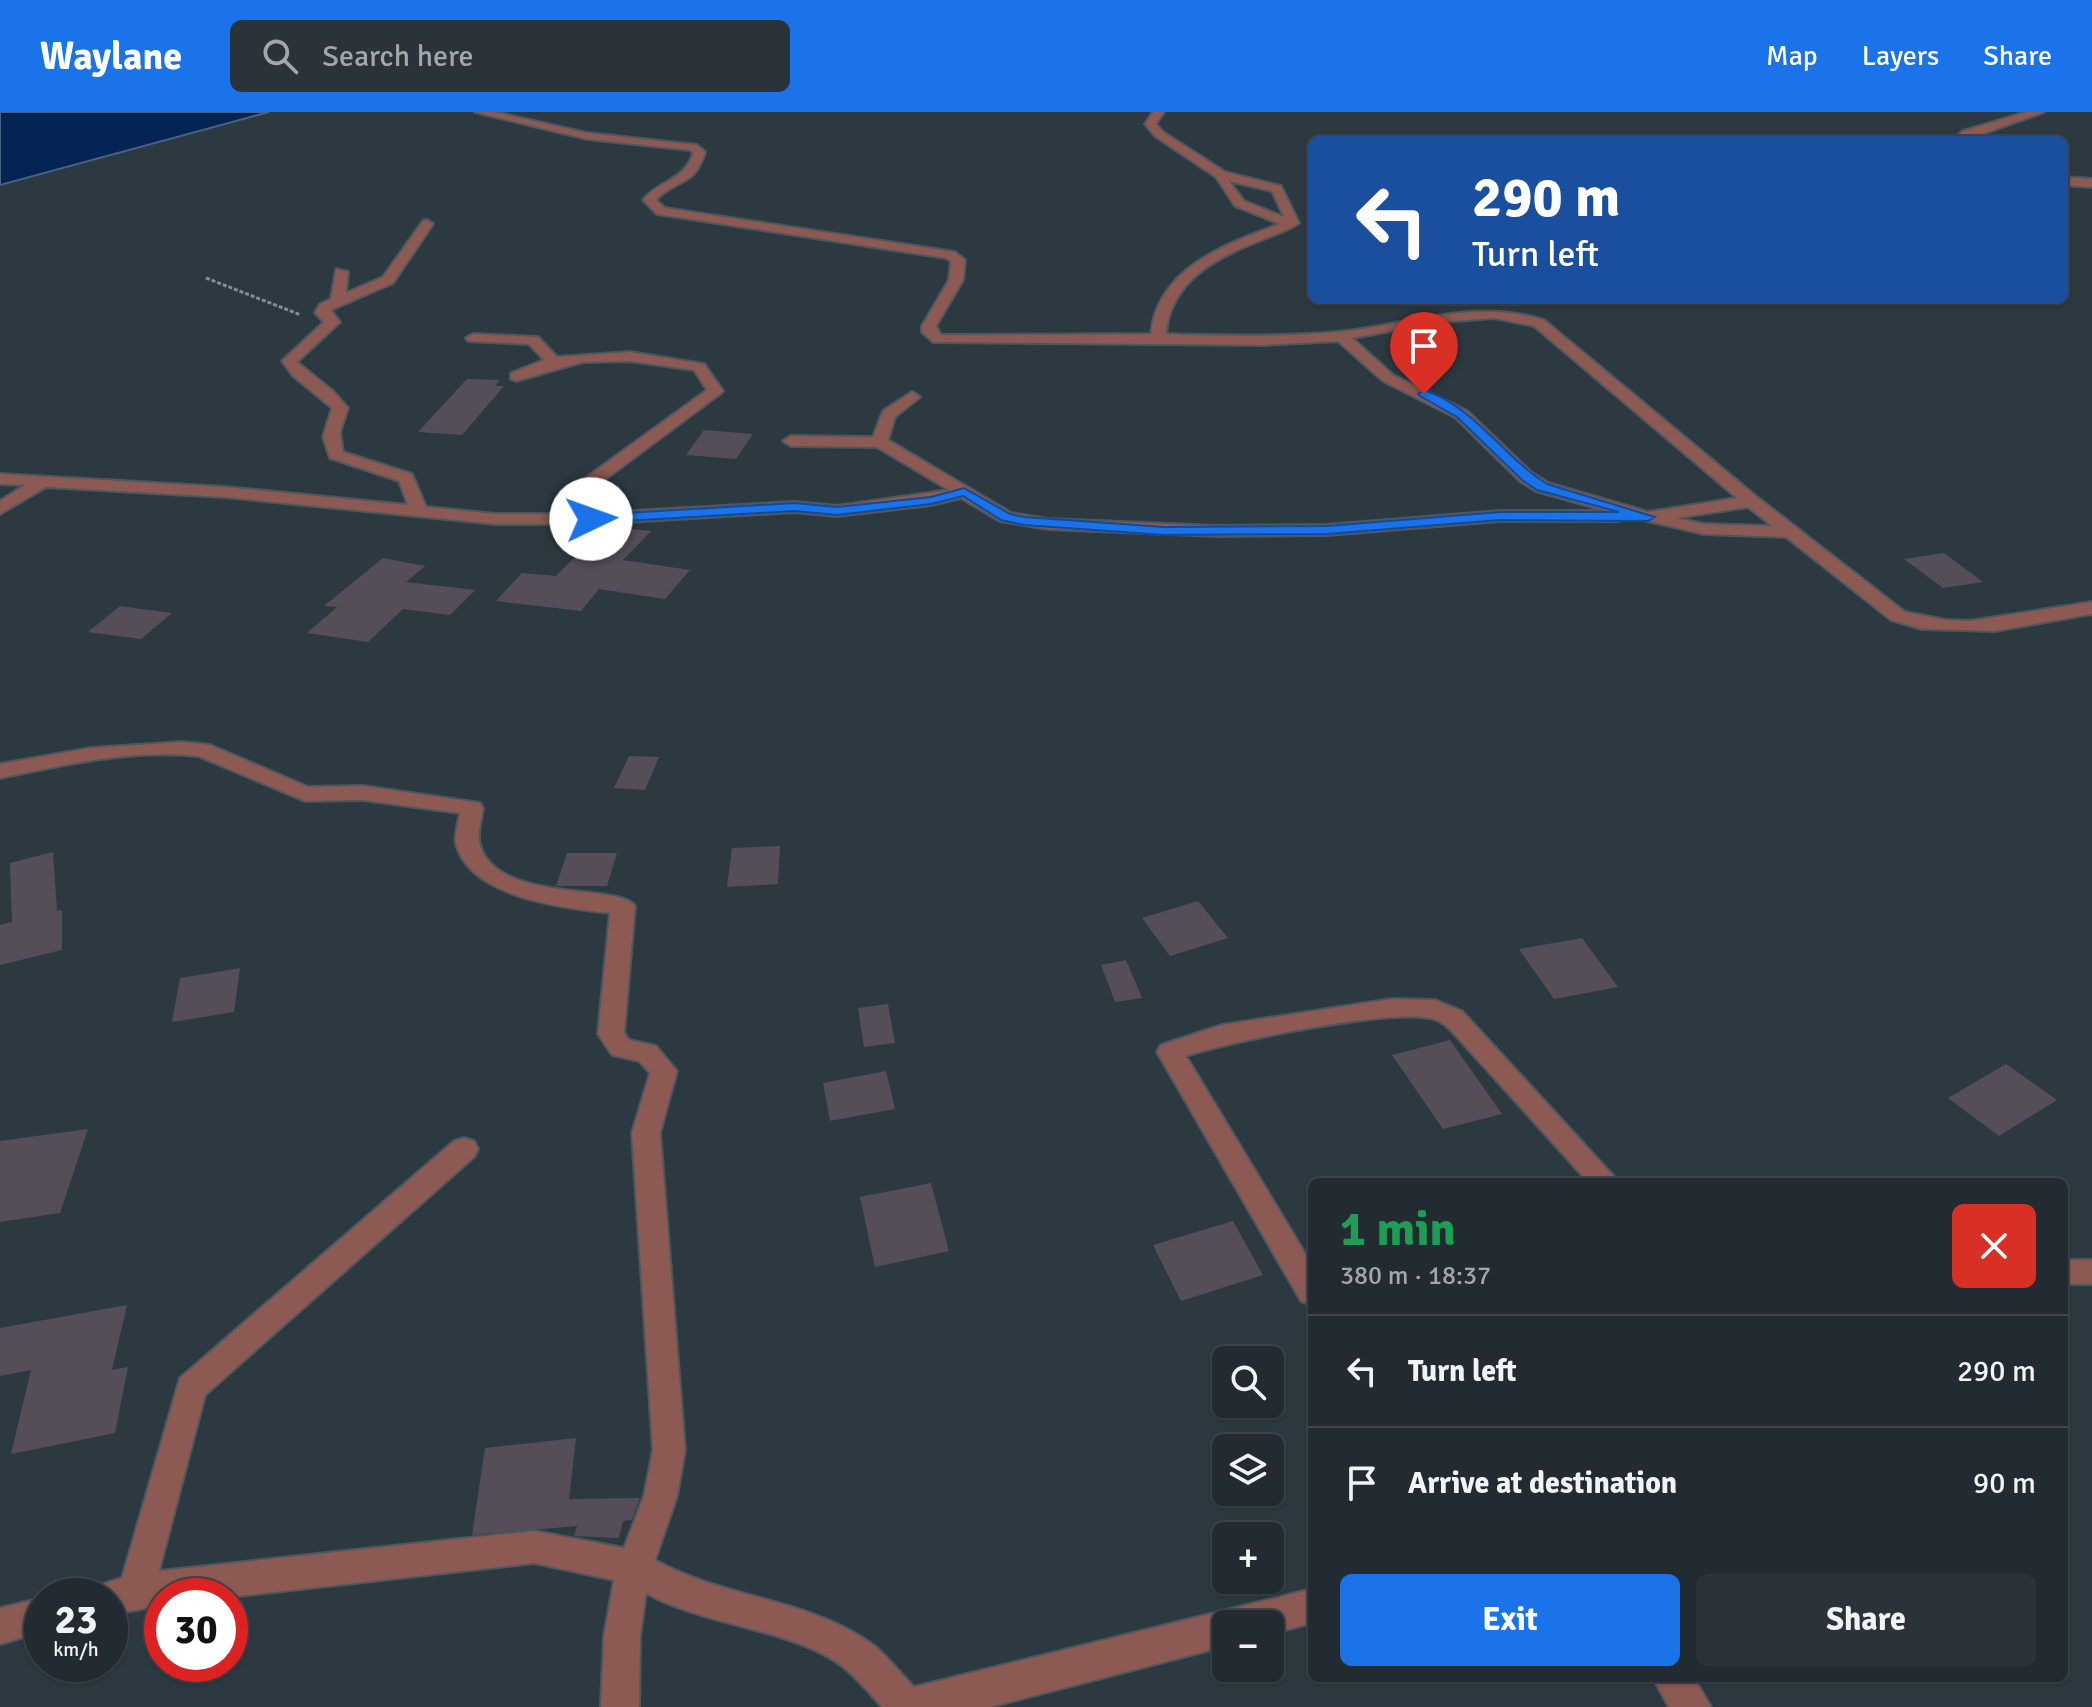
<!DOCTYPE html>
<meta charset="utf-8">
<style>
:root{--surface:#222b31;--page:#2a3339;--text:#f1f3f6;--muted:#a2a7ab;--line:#3f474d;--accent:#1a73e8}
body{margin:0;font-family:Signika,sans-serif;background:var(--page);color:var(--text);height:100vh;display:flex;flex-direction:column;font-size:30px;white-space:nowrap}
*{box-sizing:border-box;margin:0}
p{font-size:26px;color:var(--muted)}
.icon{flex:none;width:44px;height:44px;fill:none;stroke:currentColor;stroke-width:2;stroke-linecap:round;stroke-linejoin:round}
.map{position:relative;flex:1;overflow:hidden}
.sheet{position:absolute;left:1308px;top:1066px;width:760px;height:504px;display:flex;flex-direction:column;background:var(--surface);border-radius:12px;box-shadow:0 2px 6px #0004,0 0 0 2px var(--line)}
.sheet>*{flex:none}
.hud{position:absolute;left:1308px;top:24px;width:760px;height:168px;border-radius:12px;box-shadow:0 2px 6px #0004,0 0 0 2px var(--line);background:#1a4fa0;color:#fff;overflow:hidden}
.fabs{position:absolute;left:1212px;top:1234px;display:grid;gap:16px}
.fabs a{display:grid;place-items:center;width:72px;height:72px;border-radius:12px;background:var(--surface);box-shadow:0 2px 6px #0004,0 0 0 2px var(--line);font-size:40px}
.speed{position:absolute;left:24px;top:1466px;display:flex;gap:16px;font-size:40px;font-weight:700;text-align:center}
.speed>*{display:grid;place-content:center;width:104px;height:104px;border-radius:50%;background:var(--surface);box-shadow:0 2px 6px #0004,0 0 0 2px var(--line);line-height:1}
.speed small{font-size:20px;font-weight:400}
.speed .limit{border:12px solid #d22;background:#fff;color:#111}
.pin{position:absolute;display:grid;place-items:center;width:68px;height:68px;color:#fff;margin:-82px -34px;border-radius:50% 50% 50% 0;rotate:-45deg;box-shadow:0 0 8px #0007}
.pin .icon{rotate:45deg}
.me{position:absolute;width:88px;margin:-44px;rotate:87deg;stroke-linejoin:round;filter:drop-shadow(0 0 6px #0008)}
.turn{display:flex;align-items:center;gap:28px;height:168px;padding:0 32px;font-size:36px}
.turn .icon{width:104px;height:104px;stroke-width:2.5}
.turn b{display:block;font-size:56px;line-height:68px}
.round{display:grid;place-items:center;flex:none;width:84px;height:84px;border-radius:12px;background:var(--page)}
.headline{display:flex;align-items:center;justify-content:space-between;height:136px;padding:0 32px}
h1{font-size:48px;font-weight:700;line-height:60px;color:#1e9e55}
.primary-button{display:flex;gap:16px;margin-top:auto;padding:16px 32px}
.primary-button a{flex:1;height:92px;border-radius:12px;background:var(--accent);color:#fff;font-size:32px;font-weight:700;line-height:92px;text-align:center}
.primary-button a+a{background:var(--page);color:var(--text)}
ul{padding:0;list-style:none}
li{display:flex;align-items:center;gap:24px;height:112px;padding:0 32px;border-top:2px solid var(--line)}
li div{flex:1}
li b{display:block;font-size:30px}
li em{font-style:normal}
header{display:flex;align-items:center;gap:48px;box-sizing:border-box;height:112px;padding:0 40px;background:var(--accent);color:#fff}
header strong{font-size:38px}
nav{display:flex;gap:44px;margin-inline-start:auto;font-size:28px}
.search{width:560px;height:72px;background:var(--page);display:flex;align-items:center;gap:20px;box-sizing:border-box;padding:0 28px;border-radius:12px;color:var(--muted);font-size:30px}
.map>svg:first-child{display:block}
</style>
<header>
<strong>Waylane</strong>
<div class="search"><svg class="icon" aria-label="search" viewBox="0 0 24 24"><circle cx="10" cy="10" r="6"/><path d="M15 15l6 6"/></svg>Search here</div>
<nav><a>Map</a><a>Layers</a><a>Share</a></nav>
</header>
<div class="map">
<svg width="2092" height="1595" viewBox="0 0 2092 1595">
<rect width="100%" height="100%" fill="#2d3941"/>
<path fill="#042453" stroke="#4a6285" stroke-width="2" d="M0,0H269L0,73Z"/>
<path fill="#554e59" d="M467,267L500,268L495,274H504L462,323L418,320Z
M704,318L753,322L736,347L686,343Z
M605,414L651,419L623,448L690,458L665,487L599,477L581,499L496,489L522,461L556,464Z
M1944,441L1983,470L1943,476L1904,447Z
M383,446L425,454L406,470L475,478L450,503L403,497L368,530L307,521L337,495L324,494Z
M120,494L172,501L141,527L88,520Z
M629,644L659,645L645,678L614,676Z
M780,734L778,772L727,775L732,736Z
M53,740L57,799L62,798V838L0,853V813L12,810L10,751Z
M567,741H617L607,774H556Z
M1198,789L1228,826L1170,844L1142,806Z
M1582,826L1618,875L1554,887L1519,837Z
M1126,848L1142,886L1115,890L1101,853Z
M240,856L234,900L172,910L180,866Z
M888,892L895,931L864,935L858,896Z
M1450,928L1502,1002L1443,1017L1392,943Z
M2006,952L2057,988L1999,1024L1948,986Z
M886,959L895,997L830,1009L823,971Z
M88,1017L60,1101L0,1110V1029Z
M931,1071L949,1139L875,1155L860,1085Z
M1233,1109L1263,1163L1181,1189L1153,1133Z
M127,1193L112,1258L128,1255L115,1321L11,1342L31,1258L0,1264V1216Z
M576,1326L569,1387L640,1386L632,1408L623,1409L619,1426L574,1424L577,1414L472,1423L485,1336Z"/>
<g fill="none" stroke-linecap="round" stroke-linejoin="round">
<g stroke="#4c575f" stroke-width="4">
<path id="minor" d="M475,0H494L587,21L697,33L705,40C695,75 677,66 656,88L665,96L955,140L965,148L963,168L936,214L941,223L1151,222C1157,156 1226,132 1280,112L1235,94L1216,65L1155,24L1145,12L1153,0H1164L1156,12L1163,20L1225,60L1281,74L1299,111C1289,119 1272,123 1259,129C1215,146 1170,170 1166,222C1223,224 1280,225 1338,220C1409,213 1472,186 1544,208L1757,385L1905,500L1946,508L1970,509L2092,490V502L1995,519L1922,517L1891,508L1786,425L1704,422L1626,404L1618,409H1500L1327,423L1218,424L1048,417L1000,409L961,386L931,393L837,404L794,400L591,412H496L225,385L46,375L0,402V389L25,373L0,372V362L225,375L408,393L399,369L330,346L323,325L332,296L293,264L282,249L324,210L315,201L320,192L331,187L336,157L348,160L346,181L383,165L423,109L427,108L433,112L393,171L331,198L340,210L297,250L333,279L348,296L340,320L343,340L412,362L426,395L496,402H581L574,376L577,372L707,278L694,258L630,249L583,250L516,269L511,267V261L544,248L529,232L468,229L466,226L473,222L538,225L557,245L630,240L704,252L723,279L720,282L592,377L598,401L794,390L837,394L949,378L877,335L791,334L783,329L791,324L873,325L883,299L912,280L920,285L895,305L888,328L1011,401L1048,407L1218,414L1327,413L1500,399H1607L1536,379L1520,369L1455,305L1383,269L1338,229L1262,233L933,230L922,220V214L949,168L951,149L946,146L657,102L643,88C660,67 685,69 693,41L690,38L587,27ZM1229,69L1272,79L1284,105L1244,89ZM1494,206L1534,214L1737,386L1648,400L1548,371L1532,361L1467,299L1393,263L1352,226L1442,210ZM1748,395L1772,414L1704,412L1676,406Z
M2027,0H2044L1965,28H1952L1963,19Z
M2064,65L2092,67V75L2064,73Z
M182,630L210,633L308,675L363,674L480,691L483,696C482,707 476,722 480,733C497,792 620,771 635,794L624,921L629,928L656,934L677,959L660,1021L685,1338L677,1384L655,1448C721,1485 802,1486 866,1528C884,1539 899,1560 914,1575L1312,1477V1511L1270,1522V1512H1226V1534L990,1595H882C870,1582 857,1566 843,1555C795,1517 704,1514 646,1481L640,1524L639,1595H601L604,1524L614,1468L534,1451L230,1485L162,1484V1493L110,1503V1484H93L97,1474L122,1466L180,1266L454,1029L464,1026L474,1029L478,1037L474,1045L205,1283L159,1459L534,1419L624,1436L644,1384L653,1338L632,1021L650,961L639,949L612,943L598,922L610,801C565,796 470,786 456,732C454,723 458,711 460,701L363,688L305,689L198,644C132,637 64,653 0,666V652L91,636Z
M1392,887L1435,888L1462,899L1619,1070H1588L1458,926C1450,918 1444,910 1434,907C1395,895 1228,930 1186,944L1312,1153V1193L1301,1189L1157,940L1161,933L1222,913Z
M2064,1148H2092V1172H2064Z
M42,1486V1520L0,1532V1496Z
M1653,1566H1694L1711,1595H1669Z"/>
</g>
<path stroke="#848e95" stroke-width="3" stroke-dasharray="4 2" stroke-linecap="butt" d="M206,166L301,203"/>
<use href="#minor" fill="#8d5953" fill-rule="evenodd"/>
</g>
<path fill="#1a73e8" stroke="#114b97" stroke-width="2" d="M1424,278C1475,295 1502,344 1547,372L1655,405L1648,409L1500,408L1327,422L1164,423L1024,413L1001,408L963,384L931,392L837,403L794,399L591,411L584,407L591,403L794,391L837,395L931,385L964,376L1010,402L1024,405L1164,415L1327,414L1500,400H1619L1537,378L1522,368L1457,305L1420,284L1418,282Z"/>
</svg>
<div class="fabs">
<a><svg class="icon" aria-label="search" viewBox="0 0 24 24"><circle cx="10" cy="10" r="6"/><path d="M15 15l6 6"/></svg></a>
<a><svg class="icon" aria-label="layers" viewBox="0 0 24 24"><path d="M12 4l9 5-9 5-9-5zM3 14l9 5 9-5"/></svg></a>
<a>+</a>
<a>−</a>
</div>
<div class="speed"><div>23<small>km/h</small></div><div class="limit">30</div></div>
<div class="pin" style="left:1424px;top:282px;background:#d93025"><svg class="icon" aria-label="arrive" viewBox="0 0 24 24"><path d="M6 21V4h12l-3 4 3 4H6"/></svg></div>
<svg class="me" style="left:591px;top:407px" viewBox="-20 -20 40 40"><circle r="19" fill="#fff"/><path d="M0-13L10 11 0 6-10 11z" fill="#1a73e8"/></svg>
<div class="hud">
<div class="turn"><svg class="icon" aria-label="left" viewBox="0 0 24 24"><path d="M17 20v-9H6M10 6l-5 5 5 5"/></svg><div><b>290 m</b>Turn left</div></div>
</div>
<section class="sheet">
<div class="headline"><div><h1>1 min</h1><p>380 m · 18:37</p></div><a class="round" style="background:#d93025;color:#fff"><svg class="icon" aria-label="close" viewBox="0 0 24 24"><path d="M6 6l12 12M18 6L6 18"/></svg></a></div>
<ul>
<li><svg class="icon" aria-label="left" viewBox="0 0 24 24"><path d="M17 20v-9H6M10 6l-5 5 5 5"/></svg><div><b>Turn left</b></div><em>290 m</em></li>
<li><svg class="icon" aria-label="arrive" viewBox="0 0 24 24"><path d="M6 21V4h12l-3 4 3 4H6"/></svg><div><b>Arrive at destination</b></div><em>90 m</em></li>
</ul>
<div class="primary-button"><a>Exit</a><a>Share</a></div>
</section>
</div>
